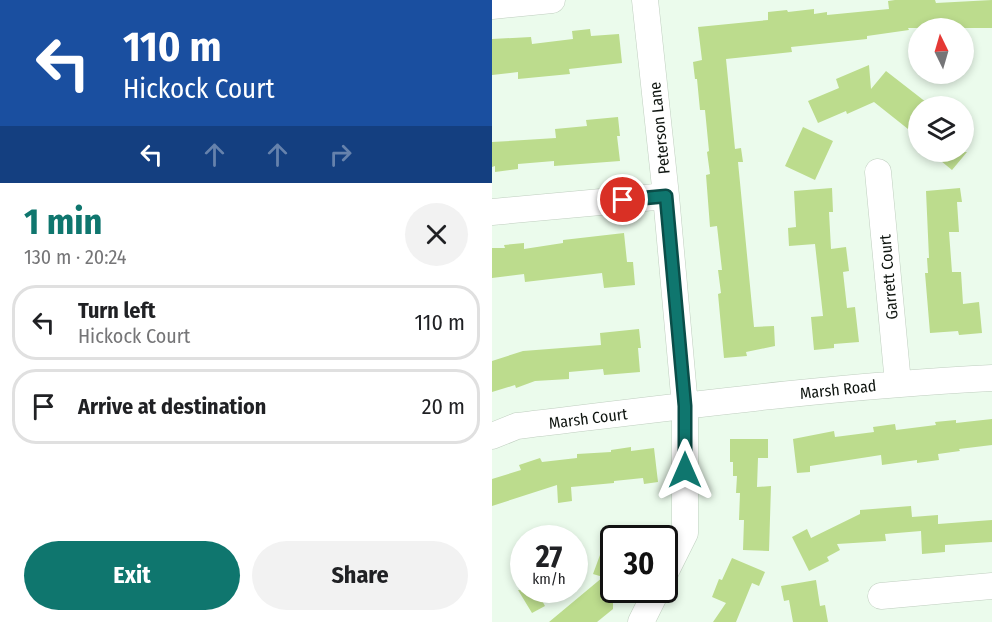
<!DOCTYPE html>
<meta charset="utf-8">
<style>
:root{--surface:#fff;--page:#f2f2f2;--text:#202124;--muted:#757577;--line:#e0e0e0;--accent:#0f766e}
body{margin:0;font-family:"Fira Sans Condensed",sans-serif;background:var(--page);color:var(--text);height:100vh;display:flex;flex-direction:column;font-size:22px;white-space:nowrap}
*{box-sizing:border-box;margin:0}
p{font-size:20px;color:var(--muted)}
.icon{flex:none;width:33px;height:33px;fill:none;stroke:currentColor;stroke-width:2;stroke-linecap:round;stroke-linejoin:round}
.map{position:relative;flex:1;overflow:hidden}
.panel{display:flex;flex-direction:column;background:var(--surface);width:492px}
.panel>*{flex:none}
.hud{background:#1a4fa0;color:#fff;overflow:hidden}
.needle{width:39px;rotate:355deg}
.tools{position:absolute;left:416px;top:18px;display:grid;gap:12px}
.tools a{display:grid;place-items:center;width:66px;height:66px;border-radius:50%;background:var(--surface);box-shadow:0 3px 9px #0003;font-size:30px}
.speed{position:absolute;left:18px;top:525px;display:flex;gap:12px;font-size:30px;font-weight:700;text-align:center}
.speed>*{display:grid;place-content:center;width:78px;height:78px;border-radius:50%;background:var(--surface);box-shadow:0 3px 9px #0003;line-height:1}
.speed small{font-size:15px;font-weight:400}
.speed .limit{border:3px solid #111;border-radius:9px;background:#fff;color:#111}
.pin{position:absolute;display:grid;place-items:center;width:51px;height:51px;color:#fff;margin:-26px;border:3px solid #fff;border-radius:50%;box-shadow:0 2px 6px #0007}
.me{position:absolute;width:66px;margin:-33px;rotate:0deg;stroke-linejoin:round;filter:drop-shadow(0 0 4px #0008)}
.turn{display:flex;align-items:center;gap:21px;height:126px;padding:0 24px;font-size:27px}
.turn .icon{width:78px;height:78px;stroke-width:2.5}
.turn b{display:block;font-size:42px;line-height:51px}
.lanes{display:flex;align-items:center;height:57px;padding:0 24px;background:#0003;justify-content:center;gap:30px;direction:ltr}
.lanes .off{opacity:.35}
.round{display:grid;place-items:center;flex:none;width:63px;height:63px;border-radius:32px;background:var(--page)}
.overview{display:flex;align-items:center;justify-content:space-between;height:102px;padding:0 24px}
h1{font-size:36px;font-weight:700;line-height:45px;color:var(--accent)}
.cta{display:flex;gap:12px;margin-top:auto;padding:12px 24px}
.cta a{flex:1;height:69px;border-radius:36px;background:var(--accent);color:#fff;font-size:24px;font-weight:700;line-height:69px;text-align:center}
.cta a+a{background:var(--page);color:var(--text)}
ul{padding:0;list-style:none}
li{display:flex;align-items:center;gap:18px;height:75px;margin:0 12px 9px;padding:0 12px;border:3px solid var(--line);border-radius:24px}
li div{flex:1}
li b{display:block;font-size:22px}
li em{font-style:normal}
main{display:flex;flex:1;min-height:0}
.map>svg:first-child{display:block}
</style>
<main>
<section class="panel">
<div class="hud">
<div class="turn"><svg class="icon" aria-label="left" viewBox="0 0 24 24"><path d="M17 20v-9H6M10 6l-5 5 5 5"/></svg><div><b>110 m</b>Hickock Court</div></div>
<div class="lanes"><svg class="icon" aria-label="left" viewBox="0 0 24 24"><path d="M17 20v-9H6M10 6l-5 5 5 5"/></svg><svg class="icon off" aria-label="ahead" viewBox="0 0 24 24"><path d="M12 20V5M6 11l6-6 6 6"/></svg><svg class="icon off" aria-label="ahead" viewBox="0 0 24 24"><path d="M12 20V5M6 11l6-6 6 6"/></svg><svg class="icon off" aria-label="right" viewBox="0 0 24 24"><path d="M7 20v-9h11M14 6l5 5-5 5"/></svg></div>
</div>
<div class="overview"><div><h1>1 min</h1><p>130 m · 20:24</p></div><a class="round"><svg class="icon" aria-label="close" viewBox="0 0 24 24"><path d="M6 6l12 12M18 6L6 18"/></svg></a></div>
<ul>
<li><svg class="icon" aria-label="left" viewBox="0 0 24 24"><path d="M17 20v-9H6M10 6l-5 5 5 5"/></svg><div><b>Turn left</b><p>Hickock Court</p></div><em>110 m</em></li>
<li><svg class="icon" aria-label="arrive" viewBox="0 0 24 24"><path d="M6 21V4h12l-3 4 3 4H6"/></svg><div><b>Arrive at destination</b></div><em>20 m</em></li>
</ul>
<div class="cta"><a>Exit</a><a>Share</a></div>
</section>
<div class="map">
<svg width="500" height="622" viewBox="0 0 500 622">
<rect width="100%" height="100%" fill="#ebfbec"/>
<path fill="#bcdc8d" d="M403,0H443L444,3L500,0V28H416L417,30L375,36V39L299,47L300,52L234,59L243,149L249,148L251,162H246L262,327L282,326L283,346L254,352L255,356L232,358L226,294L229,293L226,270H230L225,226L218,227L214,175L218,174L215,152L217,151L213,110H208L205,79H203L201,62L210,60L206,27L276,20V12L295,10L296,12L322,9V14L335,12V15L397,9L396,1Z
M98,29L99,36L127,34L130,63L77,69L78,74L26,79V72L0,75V39L39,37L40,44L81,39L80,31Z
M377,65L379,89L394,71L439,106H426V131L419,126L416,129L382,102L355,114L354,111L326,123L316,101L347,88L344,79Z
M126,117L128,136H125L128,161L62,166V161L26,164V169L3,172V166L0,167V142L64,138L63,129L95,126L94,120Z
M311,127L341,141L323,180L293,166Z
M438,152H475L460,170Z
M340,188L341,212H337L339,249L354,247L357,271L351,272L355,308L363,307L367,342L342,344V348L322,350L319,317L331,316L323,244L297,246L296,228L304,227L302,191Z
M468,188L470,202H465L467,232H457L460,272H469L471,304L487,302L490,333L467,335L466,331L438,333L433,273H436L435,258H437L434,191Z
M132,233L135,262H141L143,285L112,288L110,273L33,282L32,274L0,278V248H13L12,245L32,243V249L71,243V240Z
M147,329L149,348H146L148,372L112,375L111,369L77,372V379L43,381L24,388L23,385L0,392V361L31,351L109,345L108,333Z
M500,419V445L467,449L468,451L446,454L447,460L425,463V460L390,465L389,455L318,466V472L305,473L301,439L342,431L343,437L382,432L381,427L403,424L404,430L444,425L443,422L464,420V423Z
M238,439H276V458H266L265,487L279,486L277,551L251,550L252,520H247L248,493H244L245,476H241V462H238Z
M139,447V451L162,448L166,482L152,484L151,478L122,481V483L79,487L80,501L66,503L65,485L0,506V479L29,470L27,465L48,458L50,462L85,458V454L119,452V450Z
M419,506L420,517L446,515V524L500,520V542L453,545V552L430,554L429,531L393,534L394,541L345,544L348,550L335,557L337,561L317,571L300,537L315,529L319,538L368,514V510Z
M108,555L121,560V609L105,622H57L111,577L101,574Z
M240,558L273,572L267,586L260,583L244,622H221L234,603L220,597L227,579L230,580Z
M324,580L328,606L333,605L336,622H301L297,600L292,601L289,586Z
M26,590H44L53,606L40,613Z"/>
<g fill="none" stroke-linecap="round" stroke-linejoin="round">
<g stroke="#bfcebf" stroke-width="27">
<path id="minor" d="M153,0L174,196L193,406V533L172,575
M0,6L60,0
M386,172L406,383
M0,212L174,196
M0,436L25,426C183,407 341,386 500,378
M389,596L500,586
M149,622L165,590"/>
</g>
<use href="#minor" stroke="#fff" stroke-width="26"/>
</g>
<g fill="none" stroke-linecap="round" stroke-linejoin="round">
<g stroke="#0a4d48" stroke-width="15">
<path id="route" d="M131,200L174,196L193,406V470"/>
</g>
<use href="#route" stroke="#0f766e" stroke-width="10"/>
</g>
<g text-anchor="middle" stroke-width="4.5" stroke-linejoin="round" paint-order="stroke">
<g font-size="16" fill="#0f1510" stroke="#fff">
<text transform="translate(167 128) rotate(-96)" y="6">Peterson Lane</text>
<text transform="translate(396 277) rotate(-95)" y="6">Garrett Court</text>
<text transform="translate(346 389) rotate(-6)" y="6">Marsh Road</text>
<text transform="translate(96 418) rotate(-7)" y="6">Marsh Court</text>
</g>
</g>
</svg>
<div class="tools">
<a><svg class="needle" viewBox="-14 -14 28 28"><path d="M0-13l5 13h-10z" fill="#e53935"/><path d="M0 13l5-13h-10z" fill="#757577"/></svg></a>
<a><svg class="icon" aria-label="layers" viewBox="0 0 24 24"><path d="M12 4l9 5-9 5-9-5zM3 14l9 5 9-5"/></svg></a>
</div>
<div class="speed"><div>27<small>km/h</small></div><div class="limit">30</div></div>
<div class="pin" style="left:131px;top:200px;background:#d93025"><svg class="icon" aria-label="arrive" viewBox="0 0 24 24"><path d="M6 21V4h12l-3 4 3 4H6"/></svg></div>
<svg class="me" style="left:193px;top:470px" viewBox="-20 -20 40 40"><path d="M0-17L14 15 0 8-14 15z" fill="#0f766e" stroke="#fff" stroke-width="4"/></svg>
</div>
</main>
